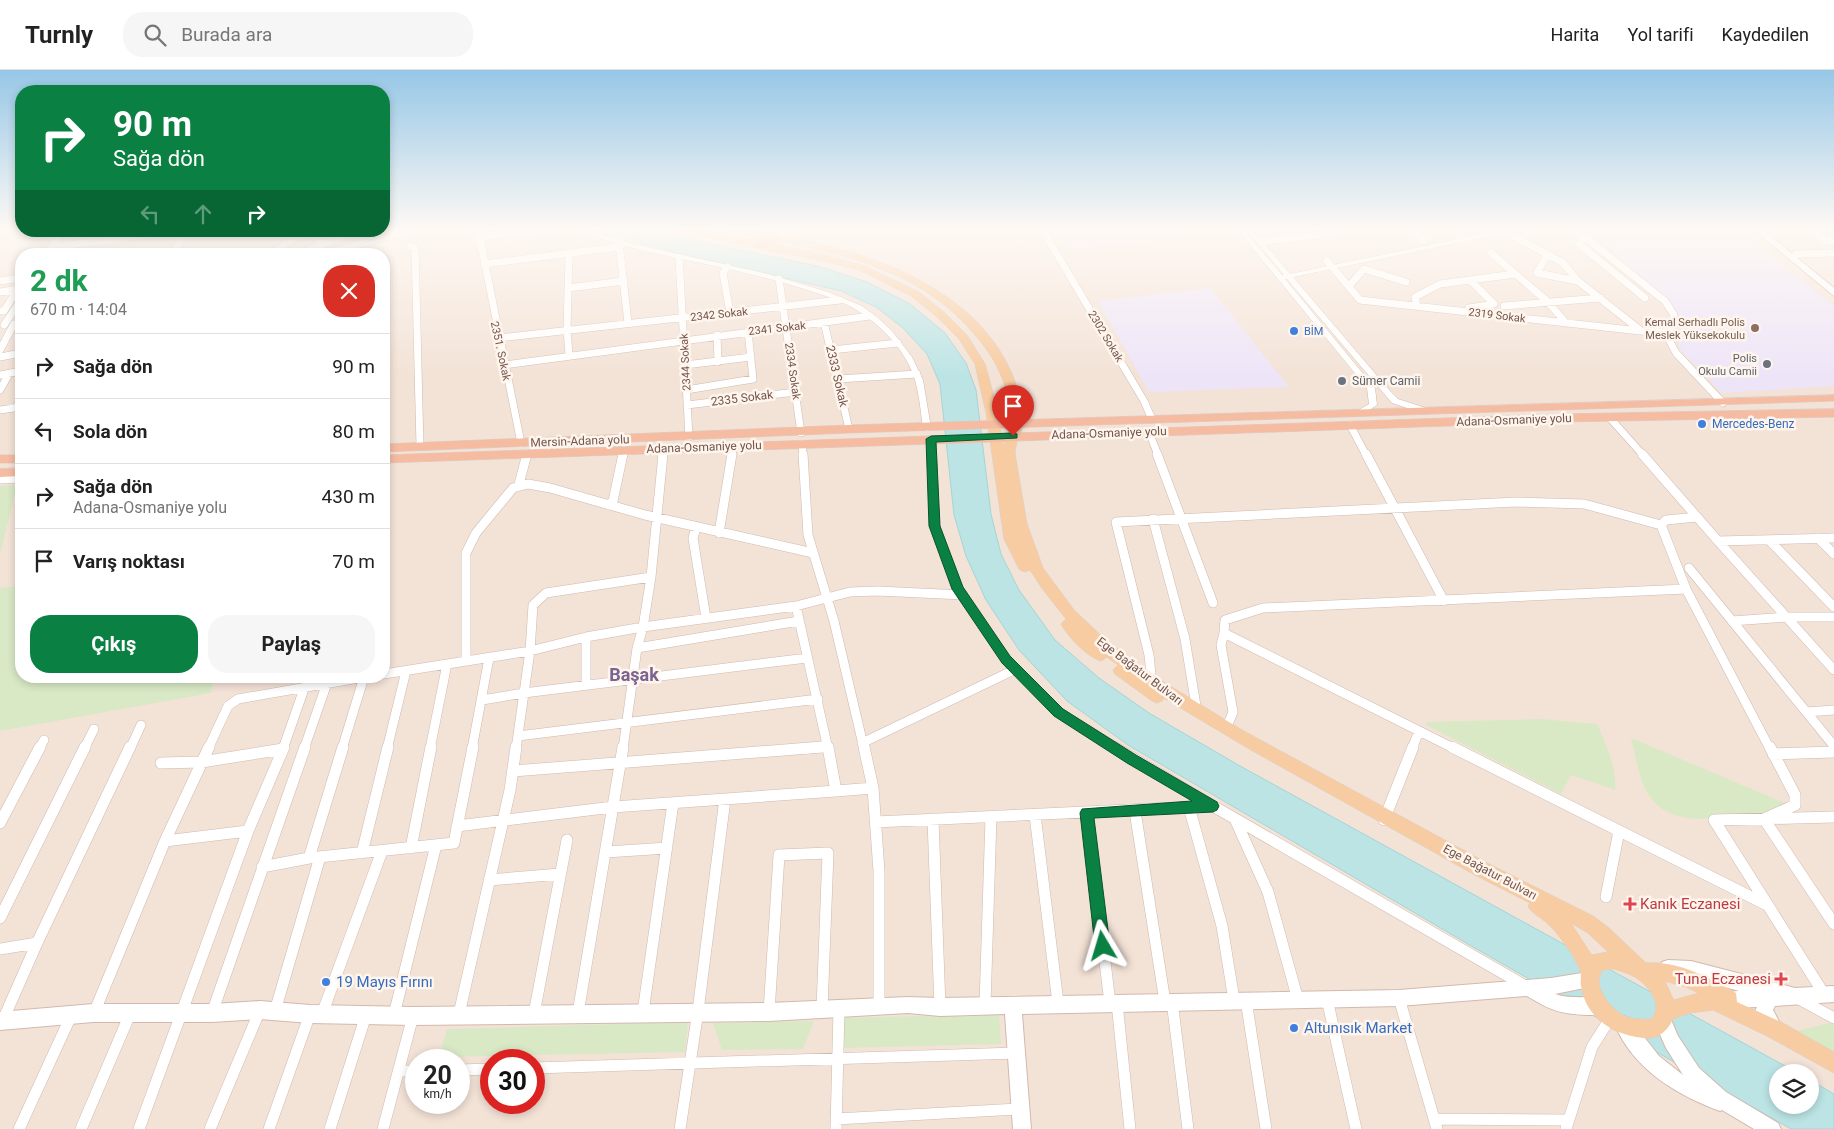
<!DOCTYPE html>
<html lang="tr">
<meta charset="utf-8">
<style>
:root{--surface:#fff;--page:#f6f6f6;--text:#222;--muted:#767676;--line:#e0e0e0;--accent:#0b8043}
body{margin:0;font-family:Roboto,sans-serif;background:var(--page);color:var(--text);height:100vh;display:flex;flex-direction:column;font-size:19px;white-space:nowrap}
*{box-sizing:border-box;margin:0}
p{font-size:16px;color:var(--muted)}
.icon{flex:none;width:28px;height:28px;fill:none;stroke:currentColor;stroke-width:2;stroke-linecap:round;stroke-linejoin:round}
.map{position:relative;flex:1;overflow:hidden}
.sheet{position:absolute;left:15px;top:178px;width:375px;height:435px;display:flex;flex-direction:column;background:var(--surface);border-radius:20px;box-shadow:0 2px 8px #0003}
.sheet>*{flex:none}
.guide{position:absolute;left:15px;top:15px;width:375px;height:152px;border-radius:20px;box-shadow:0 2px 8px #0003;background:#0b8043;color:#fff;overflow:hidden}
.fabs{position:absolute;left:1769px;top:994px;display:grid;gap:10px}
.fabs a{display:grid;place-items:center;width:50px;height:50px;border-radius:50%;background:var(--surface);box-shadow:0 2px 8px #0003;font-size:25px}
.speed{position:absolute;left:405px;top:979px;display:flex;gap:10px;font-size:25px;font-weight:700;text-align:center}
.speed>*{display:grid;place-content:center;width:65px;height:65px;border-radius:50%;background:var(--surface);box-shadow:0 2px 8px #0003;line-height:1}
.speed small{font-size:12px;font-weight:400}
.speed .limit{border:8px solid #d22;background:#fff;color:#111}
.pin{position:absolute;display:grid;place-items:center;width:42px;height:42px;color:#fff;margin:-51px -21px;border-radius:50% 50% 50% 0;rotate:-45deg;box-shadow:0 0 5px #0007}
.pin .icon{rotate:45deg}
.me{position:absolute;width:55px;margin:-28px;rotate:353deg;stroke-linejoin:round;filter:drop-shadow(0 0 4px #0008)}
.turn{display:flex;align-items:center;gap:18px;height:105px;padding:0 15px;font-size:22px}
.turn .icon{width:65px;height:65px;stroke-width:2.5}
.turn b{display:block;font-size:35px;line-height:42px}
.lanes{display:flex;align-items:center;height:48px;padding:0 15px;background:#0003;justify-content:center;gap:25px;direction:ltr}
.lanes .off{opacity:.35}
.round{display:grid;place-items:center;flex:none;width:52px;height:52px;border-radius:20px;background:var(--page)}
.summary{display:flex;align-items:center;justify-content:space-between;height:85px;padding:0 15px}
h1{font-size:30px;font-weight:700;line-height:38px;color:#1e9e55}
.action{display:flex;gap:10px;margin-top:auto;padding:10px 15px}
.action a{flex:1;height:58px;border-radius:20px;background:var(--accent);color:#fff;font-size:20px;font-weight:700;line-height:58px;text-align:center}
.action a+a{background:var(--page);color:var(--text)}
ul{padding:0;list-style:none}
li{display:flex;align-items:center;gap:15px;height:65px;padding:0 15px;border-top:1px solid var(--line)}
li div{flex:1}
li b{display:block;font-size:19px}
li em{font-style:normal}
header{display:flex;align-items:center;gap:30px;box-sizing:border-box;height:70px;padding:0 25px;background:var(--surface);border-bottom:1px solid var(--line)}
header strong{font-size:24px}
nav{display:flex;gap:28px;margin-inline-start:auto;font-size:18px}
.search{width:350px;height:45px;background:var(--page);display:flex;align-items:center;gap:12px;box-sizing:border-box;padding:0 18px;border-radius:20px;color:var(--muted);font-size:19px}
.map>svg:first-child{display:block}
</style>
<header>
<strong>Turnly</strong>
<div class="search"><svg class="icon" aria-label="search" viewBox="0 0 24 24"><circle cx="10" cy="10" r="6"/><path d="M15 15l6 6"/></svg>Burada ara</div>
<nav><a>Harita</a><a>Yol tarifi</a><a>Kaydedilen</a></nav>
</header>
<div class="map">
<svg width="1834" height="1059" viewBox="0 0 1834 1059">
<rect width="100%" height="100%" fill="#fcf1e7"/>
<path fill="#f3e2d6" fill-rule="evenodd" d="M0,159H21V161H384V159H1834V1059H0ZM21,184H384V606H21ZM416,990H459V1032H416ZM491,990H534V1032H491ZM1778,1002H1810V1035H1778Z"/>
<path fill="#eee4f8" d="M1058,159H1165L1173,169L1069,180Z
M1592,159H1738L1834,236V316L1722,323L1680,280L1673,236Z
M1210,218L1289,317L1149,322L1098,231Z"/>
<path fill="#d9e9c6" d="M17,415L0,484V416Z
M21,516V606H214L211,623L0,661V518Z
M1541,649L1597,654C1606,674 1617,698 1615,720L1571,705L1561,724L1426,655V652Z
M1631,668L1785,733L1789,740L1698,749C1643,745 1642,713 1631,668Z
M999,944L1001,974L843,978L844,948Z
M814,951L803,979L722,980L713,953Z
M688,952L685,982L439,987L447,959Z
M1829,953L1834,955V985L1799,965L1797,961Z"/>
<path fill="#bce4e5" stroke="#a3d5d6" d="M599,159H651L682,168L821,197L867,212L910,234L945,263L966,293L976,320L991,444L1001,484L1019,520L1055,570L1099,608L1149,643L1240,696L1796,1002H1778V1035H1810V1010L1834,1024V1059H1791L1468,874L1128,675L1067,631L1019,580L986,530L966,486L954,445L940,314L927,284L903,258L876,237L841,221L664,180Z"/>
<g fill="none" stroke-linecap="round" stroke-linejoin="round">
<g stroke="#cfbab0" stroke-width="8">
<path id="minor-far2" d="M478,159L521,373
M1042,159L1144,331L1152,349
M1411,159L1424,171
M315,161L312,163L323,175
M1504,161L1563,193L1578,211L1640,260
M1818,165L1827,171H1834
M479,167L549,159
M1585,167L1579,174L1645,228
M1260,172L1318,165L1339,159
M410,176L415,178L420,376
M52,177L179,161
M617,177L620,181L628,253
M569,183L567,259L569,285
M1491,183L1547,231L1566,253
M48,184L61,161
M175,184L184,161
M271,184L304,161
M299,184L357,161
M324,184L413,159
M1796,184L1834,183
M1547,185L1537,203L1578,211
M679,187L689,367
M1327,191L1360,230L1640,261L1665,262L1672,260L1674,245L1665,231L1575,159
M484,194L611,178L624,174
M727,197L723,203L730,243
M779,209L801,363
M0,211L21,208
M1349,216L1364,199L1406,212
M568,218L624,211
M0,222L20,219
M1417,236L1415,227L1440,214L1515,204
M1504,236L1600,228
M1469,238L1494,234L1470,210
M0,241H4L17,220
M824,252L849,359
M4,255L21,230
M1665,262L1676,283L1723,333
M717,265L718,292
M499,268L840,230
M0,280L14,254
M831,280L898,273
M0,287L21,283
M504,295L870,246
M685,295L751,287
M0,305L21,301
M838,309L917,304
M0,320L9,304
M686,320L753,309L748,261
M687,335L796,322
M16,338L21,328
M0,340L21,337
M1610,348L1643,385
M1350,355L1366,385
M1149,362L1158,385
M931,369L932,385
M802,374L803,385
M623,385L624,380
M662,385L663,379
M731,385L733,376"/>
</g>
<g stroke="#cfbab0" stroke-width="10">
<path id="minor-far1" d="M803,384L808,465L834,551L864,679
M932,384L935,456L958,519L1006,589L1059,642L1116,679
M1157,384L1213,533
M1366,384L1444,531
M1642,384L1718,471
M0,409L21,408
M519,414L527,384
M609,435L613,431L623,384
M1153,449L1185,569L1197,642
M1661,455L1686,519
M1661,455L1666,450L1697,447
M696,458L693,468L706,548
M719,463L732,384
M1818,468L1834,484
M1834,468L1718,471L1834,600
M1769,470L1834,537
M1689,498L1834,676
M796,536L828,679
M1732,551L1787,547H1834
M1224,563L1221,575L1233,642L1226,659
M586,567V615
M637,578L799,551
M466,591V483L476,463L513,418L528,414L550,418L645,445L813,483
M384,604L530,581L586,567L643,557L651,507L663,384
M1152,614L1149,585L1116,452L1516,432L1584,434L1661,455
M482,630L524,623L807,588
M1806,642L1834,640
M518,666L818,629
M862,673L1016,599
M39,679L44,670
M84,679L94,659
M130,679L141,655
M208,679L228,636L238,629L370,606
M283,679L305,616
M304,679L327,613
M342,679L364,607
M387,679L406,601
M430,679L447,594
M472,679L489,588
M516,679L530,581L533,535L546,523L651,507
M623,679L637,578L643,557L796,536L850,522L878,521L963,525
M806,679L828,677
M1412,679L1419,661
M1455,679L1224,563L1225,550L1263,538L1686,519L1770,679"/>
</g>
<g stroke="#cfbab0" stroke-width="12">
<path id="minor" d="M828,677L836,721L873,718L879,801V937
M864,677L873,718
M1114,677L1213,736
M1452,677L1767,835
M1770,677L1795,725V735L1764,749L1834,854
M1773,684L1834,682
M161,693L202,692L283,679
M513,701L822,677
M1189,737L1222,856L1234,930
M1135,741L1165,932
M1087,743L1110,933
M1035,745L1058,933
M1235,749L1268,822L1298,930
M933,750L940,937
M1384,750L1413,677
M1714,750L1824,924
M1714,750L1834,747
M876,752L1213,736L1527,917
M0,753L40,677
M457,756L613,737L836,721
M165,771L248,761
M411,778L431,677
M606,782L667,778
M362,783L388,677
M309,788L343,677
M262,797L309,788L454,773L473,677
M489,810L560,804
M1606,827L1619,761
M0,848L85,677
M0,879L37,873
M1399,928L1437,1059
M1327,929L1356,1059
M1799,929L1834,948
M1246,930L1266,1059
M1172,931L1188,1059
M1117,933L1130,1059
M985,935L991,747
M275,941L320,787
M643,942L673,733
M769,942L779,785L828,783L822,939
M94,943L165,771L209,677
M212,943L305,677
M578,943L623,677
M322,944L382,781
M459,944L510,720L516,677
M534,944L567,770
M394,945L436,775
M3,950L37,873L130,677
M534,998L1017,983
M459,1000L491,999
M399,1001H416
M836,1049L1020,1039
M1434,1049L1568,1050
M19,1059L71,946
M81,1059L130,944
M139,1059L248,761L284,677
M210,1059L260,940
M269,1059L310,944
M330,1059L366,945
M383,1059L413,946
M680,1059L698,941L725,729
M836,1059L839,940
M1566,1059L1592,977L1611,947"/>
</g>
<g stroke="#cfbab0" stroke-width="1">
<path id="tertiary" d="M576,159H585L633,174L768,204L828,222L862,236L877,247L892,261L912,287L923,310L931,358L927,361L923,358C920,337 919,315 909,295C898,273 879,254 858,241C840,229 819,224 798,217C743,200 685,191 629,177L602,169Z
M764,159H771L763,166H759V164Z
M781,159H787L781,170L779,171L776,169Z
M1237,159H1243L1282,205H1284L1246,159H1252L1290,204L1506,159H1518L1515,161L1293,207L1390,321L1398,329L1429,339L1430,341L1426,344L1392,333L1287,209H1285L1375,318L1377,335L1360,346L1357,345V341L1369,334L1367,318Z"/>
</g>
<g stroke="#d2b9ae" stroke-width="2">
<path id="secondary" d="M1753,159H1762L1834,218V226Z
M1668,890L1691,891L1795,918L1834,916V932L1775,936L1773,940L1783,959L1780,965L1774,968L1768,965L1755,941L1757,937L1722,938L1716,936L1714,930L1716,924L1722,922L1739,921L1691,907L1668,906L1662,904L1660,898L1662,892Z
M1588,902L1594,904L1596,910L1594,916L1555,924C1571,930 1590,924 1606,931L1609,937L1606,943C1599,946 1594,945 1587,945C1560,944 1550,940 1527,926L1399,936L1022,944L1031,1059H1013L1005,944L940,946L908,943L769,951L413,955L310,953L260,949L212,952H93L0,960V942L93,934H212L260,931L310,935L413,937L769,933L908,927L940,928L1399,920L1551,908Z
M1663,942L1669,945L1678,966L1699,998L1726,1022L1778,1053L1781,1059H1754L1722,1040L1720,1041C1677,1025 1634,1000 1615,955L1618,949L1624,946L1630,949L1659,986L1683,1005L1666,978L1654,951L1657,945Z"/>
</g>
<g stroke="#d8cfcd" stroke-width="1">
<path id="primary" d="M682,159H698L829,186L865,196L919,222L944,242L967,265L985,294L998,342L1003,377C1005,369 1011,361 1011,352C1012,331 1004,309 994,291C986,277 976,266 966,255C905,190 813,178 730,162L725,159C749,158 773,165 797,169C887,187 995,228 1020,328C1022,337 1024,349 1022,358C1019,367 1015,374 1015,384L1027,454L1043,498L1074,540L1107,571L1162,611L1242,660L1487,793L1593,846L1609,858L1646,893C1679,891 1708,907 1736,923L1737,932L1781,952L1834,982V1003L1767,966L1713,940L1690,943L1673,949C1667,962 1657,970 1643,968C1613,965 1586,948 1581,916C1580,911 1582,905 1580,900C1577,893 1572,884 1567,877C1561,869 1555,860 1548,854C1541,847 1532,844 1528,836L1530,833L1475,805L1251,680L1164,628L1162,631L1157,633L1152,631L1115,604L1113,600L1118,595L1107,587L1101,591C1086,586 1069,568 1061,554L1066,549L1041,517L1030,500L1025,502L1020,500L1018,497L1004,469L986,342L975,294L959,269L936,246L911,226L859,200L828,192L732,173L684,161ZM1571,853L1588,863L1608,882L1592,885ZM1614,899C1620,901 1628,903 1633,906C1647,913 1665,935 1651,949C1644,950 1634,949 1627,947C1612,941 1590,916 1603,900ZM1665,911L1686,917L1699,923L1674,930Z"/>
</g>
<g stroke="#d8cfcd" stroke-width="1">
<path id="trunk" d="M761,162L766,165V171L779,166L784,169L764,178H758L756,165Z
M1834,325V331L849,363L384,382V374L849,355Z
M1834,339V347L1562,352L384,393V385L1562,344Z
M0,385H21V393H0Z
M21,398V406L0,407V399Z"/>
</g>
<use href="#minor-far2" stroke="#fff" stroke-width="7"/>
<use href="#minor-far1" stroke="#fff" stroke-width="9"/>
<use href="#minor" stroke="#fff" stroke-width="11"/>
<use href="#tertiary" fill="#fff" fill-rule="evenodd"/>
<use href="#secondary" fill="#fff" fill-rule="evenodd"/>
<use href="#primary" fill="#f7cca2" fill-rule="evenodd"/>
<use href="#trunk" fill="#f5bca2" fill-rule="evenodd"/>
</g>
<linearGradient id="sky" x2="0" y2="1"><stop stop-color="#96c7e7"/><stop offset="0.52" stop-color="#fef9f4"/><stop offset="1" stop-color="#fef9f4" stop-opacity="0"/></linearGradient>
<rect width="1834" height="307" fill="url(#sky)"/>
<path fill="#0b8043" stroke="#07532c" d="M1013,363L1017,364V368L936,372L940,456L963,517L1010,586L1063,639L1136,685L1217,732L1219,736L1217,740L1213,742L1094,748L1110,876L1108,881L1103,883L1097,881L1095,876L1080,743L1082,739L1192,731L1127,693L1054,646L1002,593L952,519L929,456L926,369L931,366Z"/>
<circle fill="#8d6e63" stroke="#fef5ed" stroke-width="2" cx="1755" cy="258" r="5"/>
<g fill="#3f7fe0" stroke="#fef5ed" stroke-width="2">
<circle cx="1294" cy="261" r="5"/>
<circle cx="1702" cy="354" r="5"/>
<circle cx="326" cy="912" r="5"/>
<circle cx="1294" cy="958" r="5"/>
</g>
<g fill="#6b7280" stroke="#fef5ed" stroke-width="2">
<circle cx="1767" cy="294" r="5"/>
<circle cx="1342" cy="311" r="5"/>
</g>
<g fill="#e0444e" stroke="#fef5ed" stroke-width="2">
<path d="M1627.5 826.5h5v5h5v5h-5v5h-5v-5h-5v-5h5z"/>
<path d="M1778.5 901.5h5v5h5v5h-5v5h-5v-5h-5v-5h5z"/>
</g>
<g text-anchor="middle" stroke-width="5" stroke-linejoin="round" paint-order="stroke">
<g font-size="11" fill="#74554c" stroke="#fef5ed">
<text transform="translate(719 244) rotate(-6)" y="4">2342 Sokak</text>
<text transform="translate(1497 245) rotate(7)" y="4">2319 Sokak</text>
<text transform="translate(777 258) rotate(-6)" y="4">2341 Sokak</text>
<text transform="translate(1106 266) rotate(59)" y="4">2302 Sokak</text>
<text transform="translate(501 281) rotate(78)" y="4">2351. Sokak</text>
<text transform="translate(685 292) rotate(-93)" y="4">2344 Sokak</text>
<text transform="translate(793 301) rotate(82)" y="4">2334 Sokak</text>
</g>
<g font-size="11" fill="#785e54" stroke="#fef5ed" text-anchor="end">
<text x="1745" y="256">Kemal Serhadlı Polis<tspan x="1745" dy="13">Meslek Yüksekokulu</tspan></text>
</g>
<g font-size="11" fill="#366cbe" stroke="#fef5ed" text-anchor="start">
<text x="1304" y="265">BİM</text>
</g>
<g font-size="11" fill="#5b616d" stroke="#fef5ed" text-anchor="end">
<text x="1757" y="292">Polis<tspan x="1757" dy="13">Okulu Camii</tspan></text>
</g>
<g font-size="12" fill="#74554c" stroke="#fef5ed">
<text transform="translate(837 306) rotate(77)" y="4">2333 Sokak</text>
<text transform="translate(742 328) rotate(-7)" y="4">2335 Sokak</text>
<text transform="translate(1514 350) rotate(-2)" y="4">Adana-Osmaniye yolu</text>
<text transform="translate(1109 363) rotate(-2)" y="4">Adana-Osmaniye yolu</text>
<text transform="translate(580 371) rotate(-2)" y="4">Mersin-Adana yolu</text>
<text transform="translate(704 377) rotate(-2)" y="4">Adana-Osmaniye yolu</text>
<text transform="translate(1140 601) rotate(37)" y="4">Ege Bağatur Bulvarı</text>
<text transform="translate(1490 802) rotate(28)" y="4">Ege Bağatur Bulvarı</text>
</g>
<g font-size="12" fill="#5b616d" stroke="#fef5ed" text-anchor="start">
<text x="1352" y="315">Sümer Camii</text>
</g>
<g font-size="12" fill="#366cbe" stroke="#fef5ed" text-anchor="start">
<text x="1712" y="358">Mercedes-Benz</text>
</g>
<g font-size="15" fill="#be3a42" stroke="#fef5ed" text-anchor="start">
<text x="1640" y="839">Kanık Eczanesi</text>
<text x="1771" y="914" text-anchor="end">Tuna Eczanesi</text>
</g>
<g font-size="15" fill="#366cbe" stroke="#fef5ed" text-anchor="start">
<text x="336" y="917">19 Mayıs Fırını</text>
<text x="1304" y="963">Altunısık Market</text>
</g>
<g font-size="18" font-weight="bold" fill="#7b6491" stroke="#fef5ed">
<text x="634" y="611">Başak</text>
</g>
</g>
</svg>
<div class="fabs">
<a><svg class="icon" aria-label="layers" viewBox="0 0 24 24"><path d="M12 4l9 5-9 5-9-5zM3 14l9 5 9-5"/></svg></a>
</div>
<div class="speed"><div>20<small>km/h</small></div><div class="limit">30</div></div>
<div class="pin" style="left:1013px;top:366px;background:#d93025"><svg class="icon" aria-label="arrive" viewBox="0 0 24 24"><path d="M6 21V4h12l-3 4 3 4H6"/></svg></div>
<svg class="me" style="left:1103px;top:876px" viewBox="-20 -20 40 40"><path d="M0-17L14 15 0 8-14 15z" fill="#0b8043" stroke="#fff" stroke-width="4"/></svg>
<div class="guide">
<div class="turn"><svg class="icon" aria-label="right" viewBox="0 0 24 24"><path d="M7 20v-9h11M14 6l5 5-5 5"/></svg><div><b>90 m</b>Sağa dön</div></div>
<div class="lanes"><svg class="icon off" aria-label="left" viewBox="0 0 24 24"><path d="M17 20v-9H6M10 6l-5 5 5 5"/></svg><svg class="icon off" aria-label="ahead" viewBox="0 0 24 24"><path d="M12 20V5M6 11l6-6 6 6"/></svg><svg class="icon" aria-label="right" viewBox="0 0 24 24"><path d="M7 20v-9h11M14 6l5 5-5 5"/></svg></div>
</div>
<section class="sheet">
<div class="summary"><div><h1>2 dk</h1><p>670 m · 14:04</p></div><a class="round" style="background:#d93025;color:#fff"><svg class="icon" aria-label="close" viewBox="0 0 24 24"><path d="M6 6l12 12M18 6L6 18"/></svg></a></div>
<ul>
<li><svg class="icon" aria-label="right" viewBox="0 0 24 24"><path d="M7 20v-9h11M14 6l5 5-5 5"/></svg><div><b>Sağa dön</b></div><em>90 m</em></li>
<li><svg class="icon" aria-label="left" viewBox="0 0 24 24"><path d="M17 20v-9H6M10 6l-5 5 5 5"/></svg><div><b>Sola dön</b></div><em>80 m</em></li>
<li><svg class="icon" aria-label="right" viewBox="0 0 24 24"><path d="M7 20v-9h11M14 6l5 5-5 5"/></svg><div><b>Sağa dön</b><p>Adana-Osmaniye yolu</p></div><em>430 m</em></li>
<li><svg class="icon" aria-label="arrive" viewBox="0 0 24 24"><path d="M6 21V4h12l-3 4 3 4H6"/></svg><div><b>Varış noktası</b></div><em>70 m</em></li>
</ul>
<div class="action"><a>Çıkış</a><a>Paylaş</a></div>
</section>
</div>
